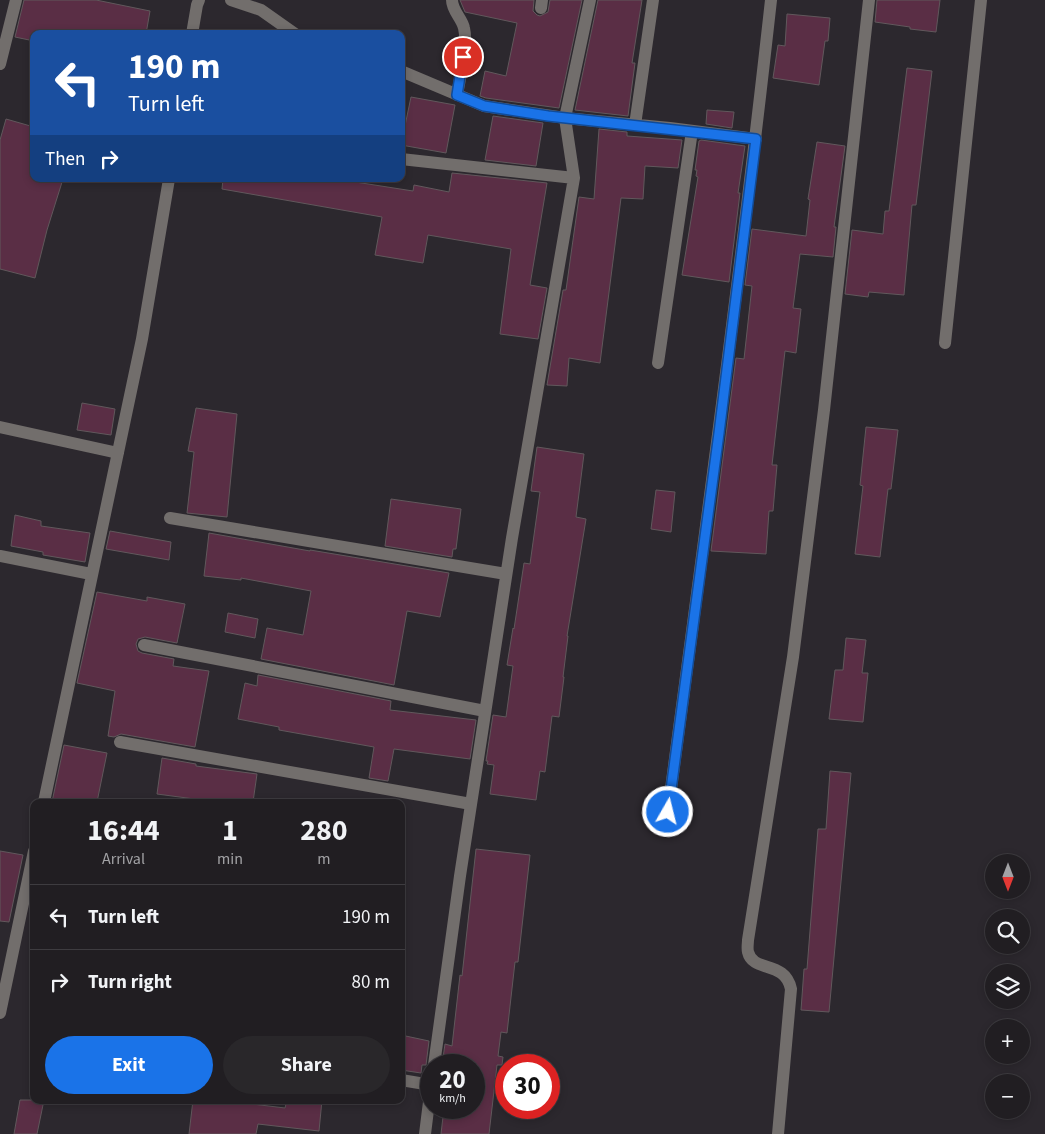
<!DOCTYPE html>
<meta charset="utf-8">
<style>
:root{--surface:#211e22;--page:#29272a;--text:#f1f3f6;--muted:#a2a2a5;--line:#3e3c40;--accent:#1a73e8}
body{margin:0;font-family:"Source Sans 3",sans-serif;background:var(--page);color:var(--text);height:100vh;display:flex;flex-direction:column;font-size:19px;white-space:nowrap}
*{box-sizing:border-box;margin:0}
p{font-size:16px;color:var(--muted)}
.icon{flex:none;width:28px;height:28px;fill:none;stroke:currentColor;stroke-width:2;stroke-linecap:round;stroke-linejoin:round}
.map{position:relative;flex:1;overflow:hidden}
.details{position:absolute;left:30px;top:799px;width:375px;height:305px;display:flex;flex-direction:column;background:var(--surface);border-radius:10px;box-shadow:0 2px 8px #0003,0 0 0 1px var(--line)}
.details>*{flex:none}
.top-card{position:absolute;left:30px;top:30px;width:375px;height:152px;border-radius:10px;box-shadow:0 2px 8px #0003,0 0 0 1px var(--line);background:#1a4fa0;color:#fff;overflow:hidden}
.needle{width:32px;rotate:180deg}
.controls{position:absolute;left:985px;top:854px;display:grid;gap:10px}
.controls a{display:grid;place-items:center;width:45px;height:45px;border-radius:50%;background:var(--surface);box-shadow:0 2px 8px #0003,0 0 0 1px var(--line);font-size:25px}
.speed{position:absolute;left:420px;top:1054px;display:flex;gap:10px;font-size:25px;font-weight:700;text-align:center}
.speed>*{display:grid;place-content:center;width:65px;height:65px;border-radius:50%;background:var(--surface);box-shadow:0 2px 8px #0003,0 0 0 1px var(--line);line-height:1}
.speed small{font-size:12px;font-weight:400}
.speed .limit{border:8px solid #d22;background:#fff;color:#111}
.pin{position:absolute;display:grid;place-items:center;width:42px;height:42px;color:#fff;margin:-21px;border:2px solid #fff;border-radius:50%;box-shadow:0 1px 5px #0007}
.me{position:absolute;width:55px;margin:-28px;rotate:8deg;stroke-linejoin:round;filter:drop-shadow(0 0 4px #0008)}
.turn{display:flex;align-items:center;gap:18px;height:105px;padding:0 15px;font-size:22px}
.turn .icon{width:65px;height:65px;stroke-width:2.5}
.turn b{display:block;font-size:35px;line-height:42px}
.then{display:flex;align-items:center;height:48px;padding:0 15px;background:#0003;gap:10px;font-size:19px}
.eta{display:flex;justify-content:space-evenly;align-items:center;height:85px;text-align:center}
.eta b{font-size:30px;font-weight:700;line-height:35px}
.action{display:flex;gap:10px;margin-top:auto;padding:10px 15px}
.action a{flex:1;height:58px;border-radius:30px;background:var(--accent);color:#fff;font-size:20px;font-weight:700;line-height:58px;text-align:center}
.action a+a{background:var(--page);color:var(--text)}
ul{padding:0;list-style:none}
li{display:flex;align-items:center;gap:15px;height:65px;padding:0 15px;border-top:1px solid var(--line)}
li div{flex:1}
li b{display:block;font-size:19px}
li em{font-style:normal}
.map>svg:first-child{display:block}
</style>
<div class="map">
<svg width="1045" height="1134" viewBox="0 0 1045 1134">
<rect width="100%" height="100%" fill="#2c282e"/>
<path fill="#5a2e45" stroke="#61585c" d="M24,0H96L150,11L146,34H34V41L15,37Z
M460,0H534L533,11L537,15L540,16L548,12L550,0H582L559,108L486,98L480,96L485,71L506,76L517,23L465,12Z
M598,0H642L632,63H635L628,116L575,110Z
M877,0H940L936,32L910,29V27L875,22Z
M787,14L830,18L828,41H825L819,85L773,78L778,45L785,46Z
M907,68L932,71L916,205H912L904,295L869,292L868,297L845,294L852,230L883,234L885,211H889Z
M411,97L455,105L446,153L401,145Z
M707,110L734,112L732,128L706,124Z
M493,116L543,123L536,166L485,160Z
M6,119L34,127V179H63L47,230L35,278L0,269V140Z
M599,129L627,132V136L682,140L678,168L645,166L643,199L621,198L600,363L569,358L567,386L547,385L563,290H566L579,197L594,199Z
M701,140L745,146L738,193H740L729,282L682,275L698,177L696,176L697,170H695L699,141Z
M817,142L845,146L834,227H836L833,257L800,254L793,308L801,309L796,353L785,351L772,465H777L773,511H769L766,554L711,551L736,358L744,359L752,286L745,285L752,229L806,236L810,200L808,199Z
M452,173L547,183L530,285L547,288L538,339L500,334L511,249L428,235L423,263L375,255L382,217L222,189L223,179H336L413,191L414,185L449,192Z
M82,403L115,409L111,435L77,430Z
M196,408L237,414L227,517L187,513L194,452L188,451Z
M866,427L898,430L891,489H888L880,557L855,554L863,486L860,485Z
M537,447L584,454L576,517L586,519L567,636H568L563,677H564L559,717L552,716L545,772L540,771L536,800L490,794L494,765L487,764L488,761H486L493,715L506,717L513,666L507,665L513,628L514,629L524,563L530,564L540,492L531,491Z
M656,490L675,492L671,532L651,529Z
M391,499L461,509L456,549H453L452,557L385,546Z
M15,515L41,521V526L90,533L85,562L43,555V552L11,546Z
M110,531L171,542L169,560L106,549Z
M209,533L310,551V550L449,573L440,617L407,611L394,685L261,659L267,628L303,635L311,591L241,578V580L204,576Z
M97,592L147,601V597L185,604L177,643L145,637L138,639L136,644L138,651L142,653L174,659L173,666L209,671L195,747L121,734L114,737L108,736L115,691L77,683Z
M228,613L258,619L255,638L225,632Z
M846,638L866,640L862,673H868L863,722L829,719L835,670H843Z
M258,675L391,701L390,710L476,720L470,759L394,749L388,781L369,778L374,747L279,730V727L238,719L245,683L257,686Z
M64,745L107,753L97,802H52Z
M162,758L196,764V766L257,774L253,802H202V800L157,794Z
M830,771L851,773L829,1012L801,1010L804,969H807L818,829H826Z
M476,849L530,855L518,962H515L507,1033L501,1032L498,1056L503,1057L502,1065H497L489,1134H441L444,1108H474V1065H442L445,1044L452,1046L460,975L462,976Z
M0,851L23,855L9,922L0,921Z
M401,1035L429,1041L426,1065H422L421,1073L401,1070Z
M20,1100H44L37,1134H14Z
M193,1100H219L285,1108L287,1100H322L319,1131L258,1124L256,1134H189Z"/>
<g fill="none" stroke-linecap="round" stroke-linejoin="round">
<path stroke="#726e6c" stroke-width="12" d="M231,0L261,10L295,34
M452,0C452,11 462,18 464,28C468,45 460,77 457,95
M541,8L542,0
M192,34L197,5L199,0
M0,64L16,0
M401,71L484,106L565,118L670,128L756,139
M635,125L653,0
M401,159L574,178
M945,343L981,0
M658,363L692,131
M0,427L118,453
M170,518L506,574
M0,556L91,574
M144,645L485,711
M120,742L471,804
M44,802L142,339L169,179
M668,811C704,541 741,271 771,0
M0,1013L34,851
M434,1065L460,876L512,538L574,178L565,118L590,0
M401,1080L431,1085
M425,1134L431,1086
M778,1134L791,989C785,960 753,973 748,952C747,948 748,943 748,940L793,657L824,410L869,0"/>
</g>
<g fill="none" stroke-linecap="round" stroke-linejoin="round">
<g stroke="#114b97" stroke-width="12">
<path id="route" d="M463,57L457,95L484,106L548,116L756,139L719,433L668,812"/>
</g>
<use href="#route" stroke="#1a73e8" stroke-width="9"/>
</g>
</svg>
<div class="controls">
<a><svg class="needle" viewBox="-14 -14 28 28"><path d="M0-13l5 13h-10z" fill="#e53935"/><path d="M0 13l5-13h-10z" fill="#a2a2a5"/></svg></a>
<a><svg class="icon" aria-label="search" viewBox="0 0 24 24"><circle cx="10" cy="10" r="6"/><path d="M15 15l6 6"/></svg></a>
<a><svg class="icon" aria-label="layers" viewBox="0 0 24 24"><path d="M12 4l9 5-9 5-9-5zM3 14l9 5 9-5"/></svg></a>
<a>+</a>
<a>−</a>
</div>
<div class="speed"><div>20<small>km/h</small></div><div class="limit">30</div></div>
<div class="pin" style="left:463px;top:57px;background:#d93025"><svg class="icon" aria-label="arrive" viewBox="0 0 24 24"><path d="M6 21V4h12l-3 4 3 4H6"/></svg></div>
<svg class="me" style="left:668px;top:812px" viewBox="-20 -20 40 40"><circle r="17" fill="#1a73e8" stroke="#fff" stroke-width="3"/><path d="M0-11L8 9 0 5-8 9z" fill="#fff"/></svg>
<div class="top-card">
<div class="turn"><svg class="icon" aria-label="left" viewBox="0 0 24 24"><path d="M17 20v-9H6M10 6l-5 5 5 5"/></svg><div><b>190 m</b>Turn left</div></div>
<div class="then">Then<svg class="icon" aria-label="right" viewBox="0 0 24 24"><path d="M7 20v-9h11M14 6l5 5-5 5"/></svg></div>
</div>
<section class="details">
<div class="eta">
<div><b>16:44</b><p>Arrival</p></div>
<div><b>1</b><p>min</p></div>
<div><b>280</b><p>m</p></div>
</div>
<ul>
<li><svg class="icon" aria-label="left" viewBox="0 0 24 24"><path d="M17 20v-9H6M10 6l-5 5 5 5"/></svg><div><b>Turn left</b></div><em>190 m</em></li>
<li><svg class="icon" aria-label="right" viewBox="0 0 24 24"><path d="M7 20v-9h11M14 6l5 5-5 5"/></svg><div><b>Turn right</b></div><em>80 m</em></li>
</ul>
<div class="action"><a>Exit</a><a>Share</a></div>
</section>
</div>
